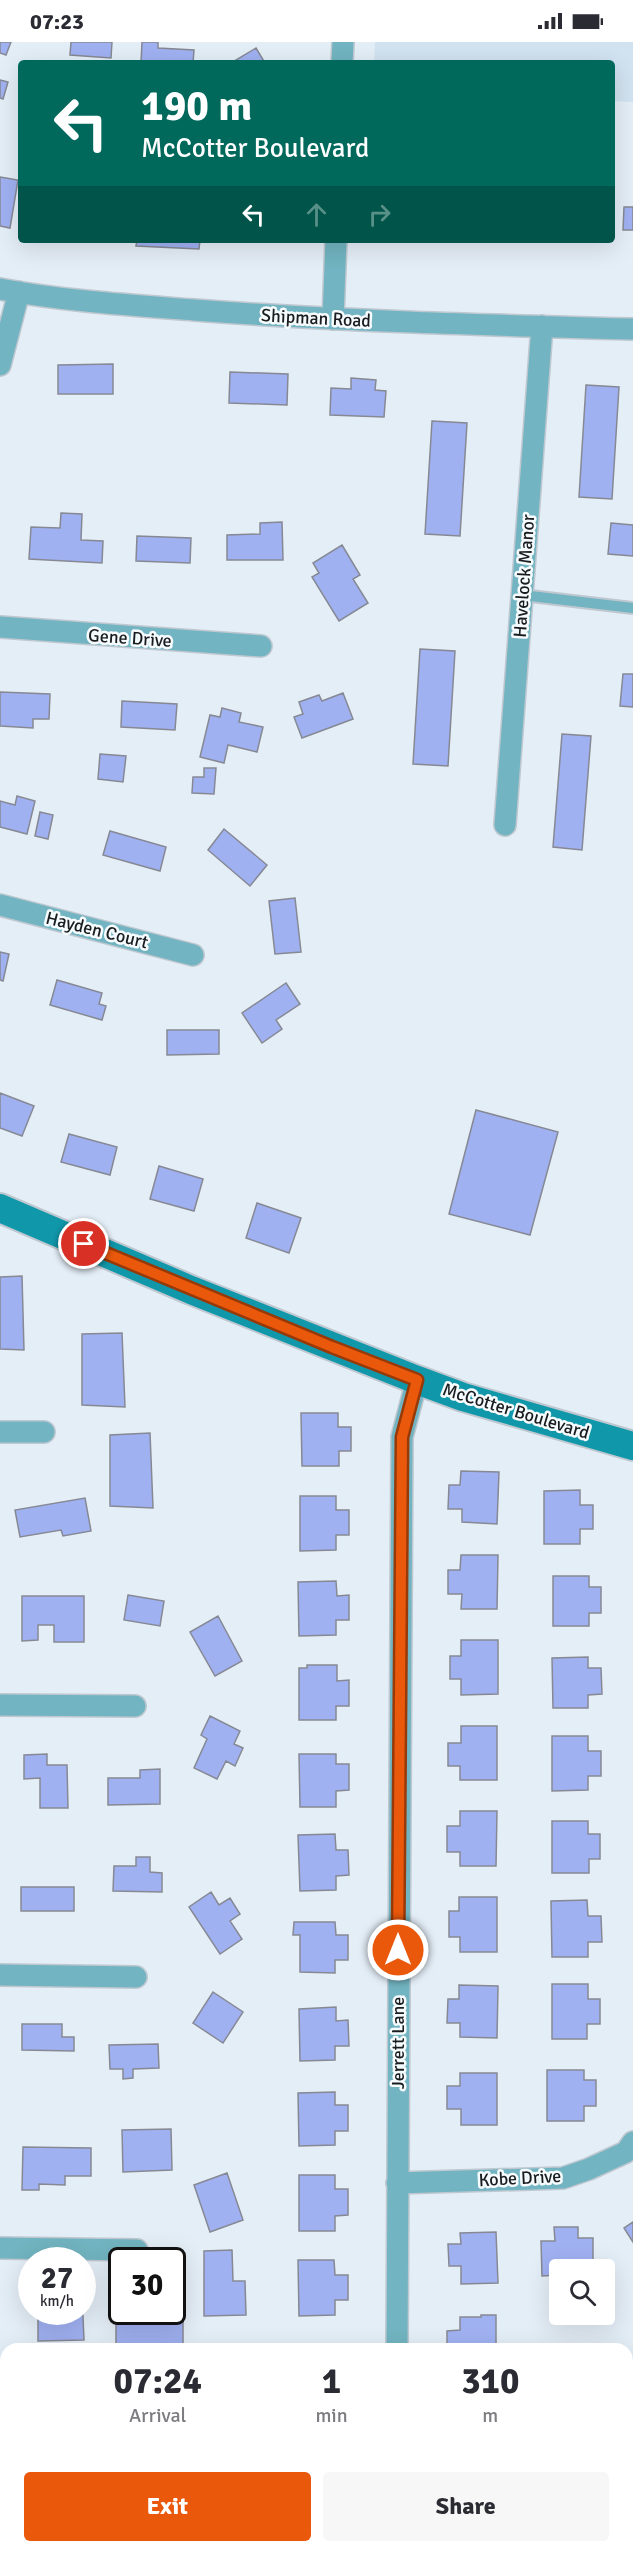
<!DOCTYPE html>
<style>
:root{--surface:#fff;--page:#f7f7f7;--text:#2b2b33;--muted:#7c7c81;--accent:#ea580c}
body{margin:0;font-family:Signika,sans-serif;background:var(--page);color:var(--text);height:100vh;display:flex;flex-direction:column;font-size:22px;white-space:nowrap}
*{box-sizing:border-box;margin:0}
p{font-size:20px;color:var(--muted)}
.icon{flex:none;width:33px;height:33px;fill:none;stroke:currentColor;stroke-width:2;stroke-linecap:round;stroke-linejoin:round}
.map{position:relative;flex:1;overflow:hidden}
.panel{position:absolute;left:0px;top:2301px;width:633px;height:210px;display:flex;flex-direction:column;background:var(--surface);border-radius:18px 18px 0 0;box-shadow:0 6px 24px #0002}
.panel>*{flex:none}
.guide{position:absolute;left:18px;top:18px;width:597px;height:183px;border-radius:6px;box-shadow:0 6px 24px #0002;background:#00695c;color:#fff;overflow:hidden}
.tools{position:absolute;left:549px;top:2217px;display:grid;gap:12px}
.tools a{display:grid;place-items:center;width:66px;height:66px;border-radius:6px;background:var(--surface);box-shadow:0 6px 24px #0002;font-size:30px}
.speed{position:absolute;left:18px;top:2205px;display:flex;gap:12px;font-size:30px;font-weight:700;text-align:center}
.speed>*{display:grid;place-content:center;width:78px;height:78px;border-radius:50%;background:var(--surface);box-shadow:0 6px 24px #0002;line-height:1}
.speed small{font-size:15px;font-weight:400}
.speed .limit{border:3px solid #111;border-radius:9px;background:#fff;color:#111}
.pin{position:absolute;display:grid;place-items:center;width:51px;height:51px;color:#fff;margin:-26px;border:3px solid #fff;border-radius:50%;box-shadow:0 2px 6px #0007}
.me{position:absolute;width:66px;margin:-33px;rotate:0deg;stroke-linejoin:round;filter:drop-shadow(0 0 4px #0008)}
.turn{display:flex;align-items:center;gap:21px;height:126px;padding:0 24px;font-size:27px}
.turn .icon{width:78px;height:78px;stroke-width:2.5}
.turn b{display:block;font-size:42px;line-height:51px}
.lanes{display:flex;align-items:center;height:57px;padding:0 24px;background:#0003;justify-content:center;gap:30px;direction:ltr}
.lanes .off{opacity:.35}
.eta{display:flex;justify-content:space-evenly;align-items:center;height:102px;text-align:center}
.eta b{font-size:36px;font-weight:700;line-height:42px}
.button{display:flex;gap:12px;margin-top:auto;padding:12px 24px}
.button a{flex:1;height:69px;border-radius:6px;background:var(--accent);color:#fff;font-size:24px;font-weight:700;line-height:69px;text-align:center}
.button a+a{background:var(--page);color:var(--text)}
.status{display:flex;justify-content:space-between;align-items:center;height:42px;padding:0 30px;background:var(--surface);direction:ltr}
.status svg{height:16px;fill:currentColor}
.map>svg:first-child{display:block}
</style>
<div class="status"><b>07:23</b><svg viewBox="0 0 49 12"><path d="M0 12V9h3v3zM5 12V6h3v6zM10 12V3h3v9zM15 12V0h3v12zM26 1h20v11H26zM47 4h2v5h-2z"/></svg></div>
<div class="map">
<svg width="633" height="2511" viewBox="0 0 633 2511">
<rect width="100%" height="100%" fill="#e4eef7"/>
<path fill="#d1e2f0" d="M375,0H633V60L612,59V21H374Z"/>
<path fill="#a0b1f2" stroke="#868994" stroke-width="1.5" d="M0,0H11L6,13L0,11Z
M71,0H112L111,16L70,13Z
M142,0H158V6L194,8L193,21H141Z
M256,6L265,21H231Z
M0,38L8,40L3,57L0,56Z
M0,135L18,138L10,186L0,184Z
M624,165H633V188H623Z
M137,198H200L199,207L136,204Z
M113,322V352H58V323Z
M230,330L288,332L287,363L229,361Z
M351,336L376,338L375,348L386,349L384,375L330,373L331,346L351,347Z
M586,343L619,345L612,457L579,455Z
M432,379L467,381L460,494L425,492Z
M61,471L82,472L81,498L103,499L102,521L29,517L31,485L60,486Z
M282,480L283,518H227V493L260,492V481Z
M611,481L633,483V514L608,512Z
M137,494L191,496L190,521L136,519Z
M342,503L360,533L353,537L368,561L339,579L312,535L319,531L313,521Z
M420,607L455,609L448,724L413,722Z
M623,632H633V665L620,664Z
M0,650L50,652L49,677H33V686L0,684Z
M343,651L353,677L302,696L294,675L303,672L299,660L319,653L322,659Z
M122,659L177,662L175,688L121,685Z
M222,666L241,671L239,680L263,685L257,710L228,703L224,721L200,715L210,673L220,675Z
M562,692L591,694L582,808L553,805Z
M100,712L126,714L123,740L98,737Z
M204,726H216L214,752L192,751L193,735H204Z
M17,754L35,759L27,792L0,785V759L15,763Z
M40,770L53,773L48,797L35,794Z
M224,787L267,823L250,844L208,808Z
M110,789L166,805L160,829L103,813Z
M295,856L301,910L275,912L269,859Z
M0,910L9,912L3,939L0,938Z
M57,938L102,951L99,962L106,964L102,978L50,963Z
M286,941L300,962L276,978L282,987L262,1001L242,971Z
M167,988H219V1012L167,1013Z
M0,1051L34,1064L22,1094L0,1086Z
M476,1068L558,1090L530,1193L449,1172Z
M69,1092L117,1105L110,1133L61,1120Z
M159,1124L203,1137L194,1169L150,1157Z
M257,1161L301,1176L289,1211L246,1196Z
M22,1234L24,1308L0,1307V1235Z
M122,1291L125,1365L82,1363V1292Z
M301,1371H338V1385H351V1409H339V1424H302Z
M150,1391L153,1466L110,1464V1393Z
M461,1429L499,1430L497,1482L462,1480V1467H448L449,1443H460Z
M580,1448V1463H593V1487H580V1502H544V1449Z
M300,1454H336V1468H349V1493H336V1508L300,1509Z
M85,1456L91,1489L63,1494L61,1488L20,1495L15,1468Z
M461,1513H498L497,1567H461L462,1552H448V1528H460Z
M553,1534H589V1545H601V1571H589V1584H553Z
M336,1539L337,1554L349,1553V1578H336V1593L299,1594L298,1540Z
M128,1553L164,1559L160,1584L124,1578Z
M22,1554H84V1600H54V1583H38V1598L22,1599Z
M218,1574L242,1619L215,1634L190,1590Z
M461,1598H498V1652L461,1653V1637H450V1614H461Z
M588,1615V1626H601L602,1652L588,1653V1666H553L552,1616Z
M307,1623H337V1639L349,1638V1664H336V1678H299V1626H307Z
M210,1674L240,1689L234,1702L243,1706L235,1724L226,1719L217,1737L194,1726L207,1697L201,1693Z
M461,1684H497V1738H460V1724H448V1701H461Z
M552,1694H588V1709H601V1734H588V1748L552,1749Z
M47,1712V1723H67L68,1766H40V1736L24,1737V1713Z
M299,1712H336V1722H349V1748L336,1749V1765H300Z
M160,1727V1762L108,1763V1736H140V1728Z
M460,1769H497L496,1824H460V1810H447V1784H460Z
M552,1779H588V1792H600V1817H589V1831H552Z
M335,1792L336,1808H348L349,1833L336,1834V1848L300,1849L298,1793Z
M136,1815H150V1830L162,1831V1850L113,1849L114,1824H136Z
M21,1845H74V1869H21Z
M211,1850L219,1863L230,1856L240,1872L230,1879L242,1897L220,1912L189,1865Z
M459,1855H497V1910H460V1895H449V1869H459Z
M587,1858L588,1874H601L602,1900H588V1915H552L551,1859Z
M294,1880H335L336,1893H348V1918H335V1931L300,1930V1893H293Z
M552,1942H588V1957H600V1982H587V1997H552Z
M459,1943L498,1944L497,1996L460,1995V1981H447L448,1957H459Z
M213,1950L243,1970L223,2001L193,1981Z
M336,1965V1979L348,1978L349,2004H335V2018L300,2019L299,1967Z
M22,1982H62V1995H74V2009L22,2008Z
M158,2002L159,2026L133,2027V2036L123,2037V2027H110L109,2003Z
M547,2028H584V2038H596V2064H584V2079H547Z
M460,2031H497V2083H461V2067H447V2044H460Z
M335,2050V2063H348V2089H335V2103L299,2104L298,2051Z
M171,2087L172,2128L123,2130L122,2088Z
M23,2105L91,2106V2134H65V2143L39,2142V2148H22Z
M227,2131L243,2178L210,2190L194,2143Z
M299,2133H335V2147H348V2173L335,2174V2189H299Z
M633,2180V2200L624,2186Z
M554,2185H578V2196H593V2228H560V2233L542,2234L541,2199H555Z
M496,2190L498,2241L461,2242V2224H449L448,2202H461L460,2191Z
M232,2208L233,2239H245L246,2273L204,2274V2209Z
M298,2218H334L335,2233H348V2258H335V2273L299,2274Z
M82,2252L84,2298L38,2299V2270H82Z
M116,2271H183V2304H116Z
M481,2273H496V2307H447V2289L460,2288V2275H481Z
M298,2305H335V2307H298Z
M200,2505H237L234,2511H198Z"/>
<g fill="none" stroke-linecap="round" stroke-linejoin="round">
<g stroke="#bfc8d0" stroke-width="14">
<path id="lane" d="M522,553L633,566"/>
</g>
<g stroke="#bfc8d0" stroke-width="24">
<path id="street" d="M342,21L343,0
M0,247C64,259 129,263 194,268C340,279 486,283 633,287
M333,277L336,198
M0,323L19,250
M0,585L261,604
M505,783L542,284
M0,863L193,913
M0,1390H44
M0,1663L135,1664
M0,1933L136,1935
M397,2141L563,2136L589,2127L626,2110L633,2100
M0,2206L137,2208
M397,2307L402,1395L417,1338
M0,2479H6"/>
</g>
<g stroke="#bfc8d0" stroke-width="32">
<path id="secondary" d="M0,1166L191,1248L417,1338L463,1355L633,1404"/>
</g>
<use href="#lane" stroke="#72b4c1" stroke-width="10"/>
<use href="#street" stroke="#72b4c1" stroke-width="21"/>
<use href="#secondary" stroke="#1097aa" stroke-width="28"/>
</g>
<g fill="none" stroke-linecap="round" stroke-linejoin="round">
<g stroke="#983908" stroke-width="15">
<path id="route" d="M84,1202L332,1305L417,1338L402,1395L398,1908"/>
</g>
<use href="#route" stroke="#ea580c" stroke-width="10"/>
</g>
<g text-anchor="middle" stroke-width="5" stroke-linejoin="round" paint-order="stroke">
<g font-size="18" fill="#191d20" stroke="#f6fbfe">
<text transform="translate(316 276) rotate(3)" y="6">Shipman Road</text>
<text transform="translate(524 534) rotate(-86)" y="6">Havelock Manor</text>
<text transform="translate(130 596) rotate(4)" y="6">Gene Drive</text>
<text transform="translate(97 888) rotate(14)" y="6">Hayden Court</text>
<text transform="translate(516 1369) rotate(17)" y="6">McCotter Boulevard</text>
<text transform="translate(398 2001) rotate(-90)" y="6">Jerrett Lane</text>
<text transform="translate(520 2136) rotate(-3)" y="6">Kobe Drive</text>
</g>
</g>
</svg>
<div class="tools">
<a><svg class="icon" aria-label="search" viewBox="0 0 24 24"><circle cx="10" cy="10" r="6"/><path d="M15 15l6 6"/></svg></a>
</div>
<div class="speed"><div>27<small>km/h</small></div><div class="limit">30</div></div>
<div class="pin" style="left:84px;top:1202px;background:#d93025"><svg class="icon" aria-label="arrive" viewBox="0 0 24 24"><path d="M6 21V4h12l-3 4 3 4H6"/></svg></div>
<svg class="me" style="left:398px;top:1908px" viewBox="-20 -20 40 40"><circle r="17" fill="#ea580c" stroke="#fff" stroke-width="3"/><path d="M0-11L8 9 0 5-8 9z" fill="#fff"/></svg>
<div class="guide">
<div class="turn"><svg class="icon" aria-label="left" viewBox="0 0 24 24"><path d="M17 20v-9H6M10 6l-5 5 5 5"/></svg><div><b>190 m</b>McCotter Boulevard</div></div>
<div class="lanes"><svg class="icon" aria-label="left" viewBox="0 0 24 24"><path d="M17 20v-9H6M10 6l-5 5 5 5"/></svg><svg class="icon off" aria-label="ahead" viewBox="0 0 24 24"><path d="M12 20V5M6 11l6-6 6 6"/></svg><svg class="icon off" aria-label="right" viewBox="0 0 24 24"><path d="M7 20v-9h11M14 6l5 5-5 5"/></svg></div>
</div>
<section class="panel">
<div class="eta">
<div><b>07:24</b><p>Arrival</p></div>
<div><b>1</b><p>min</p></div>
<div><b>310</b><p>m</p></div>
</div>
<div class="button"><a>Exit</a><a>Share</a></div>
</section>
</div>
